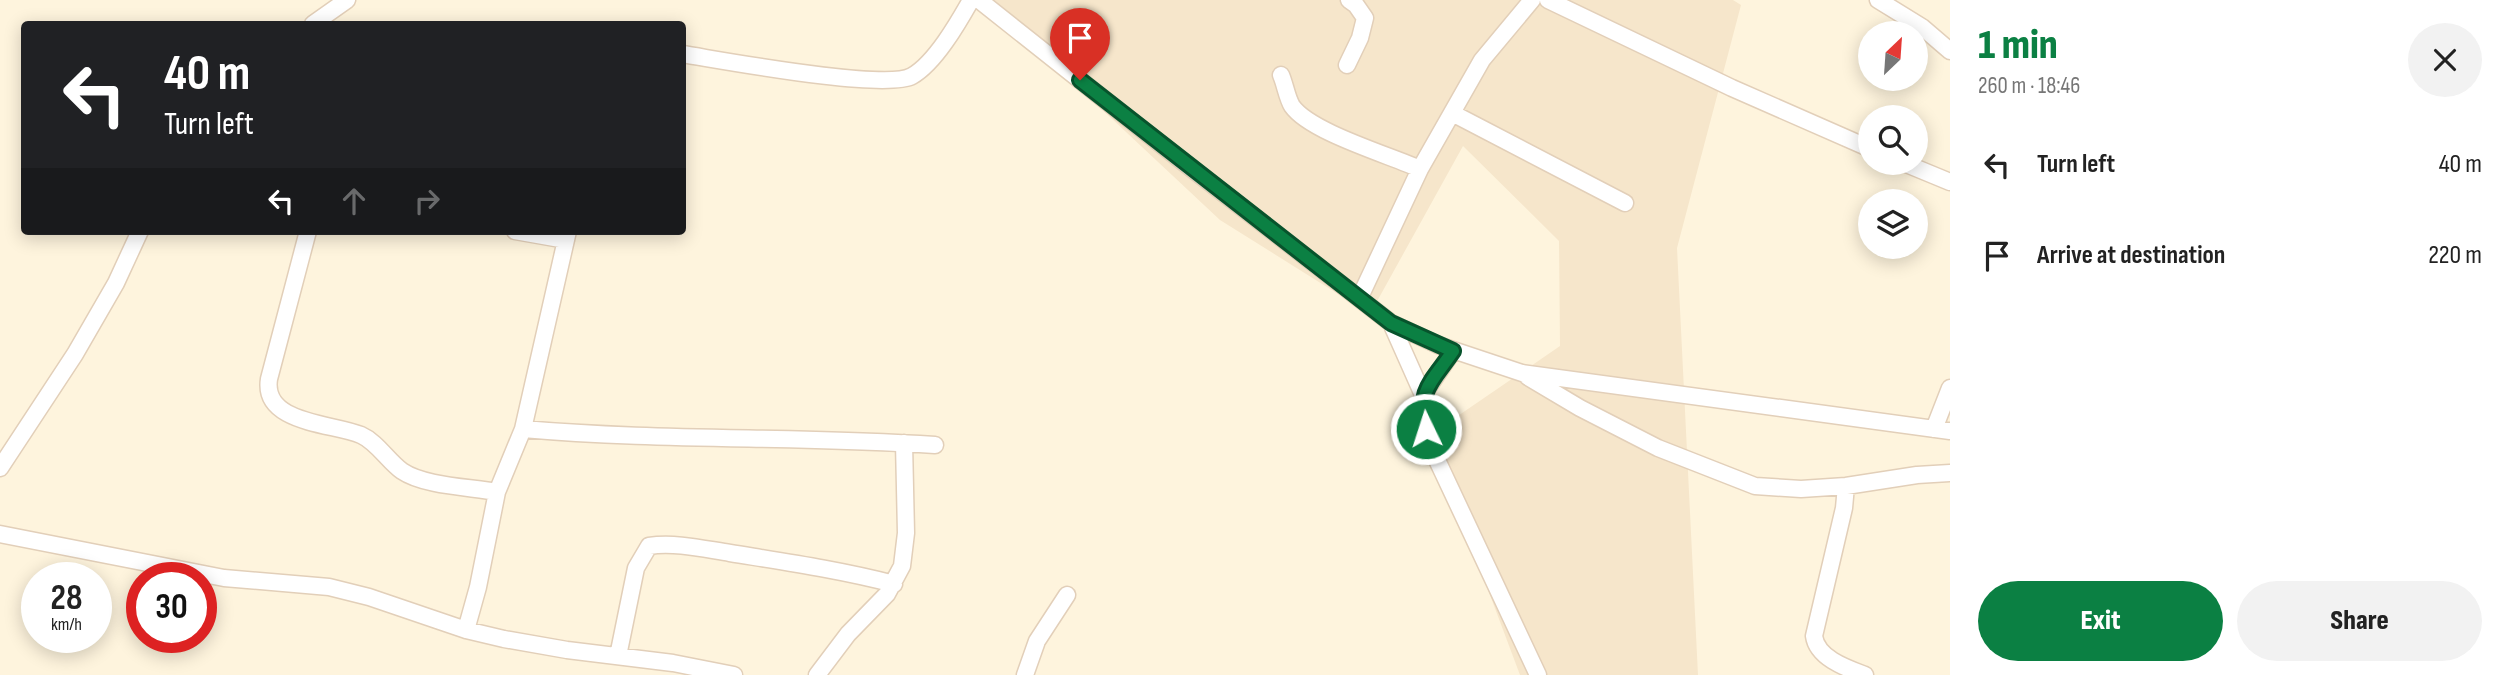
<!DOCTYPE html>
<meta charset="utf-8">
<style>
:root{--surface:#fff;--page:#f2f2f2;--text:#222;--muted:#767676;--accent:#0b8043}
body{margin:0;font-family:"Sofia Sans Condensed",sans-serif;background:var(--page);color:var(--text);height:100vh;display:flex;flex-direction:column;font-size:26px;white-space:nowrap}
*{box-sizing:border-box;margin:0}
p{font-size:23px;color:var(--muted)}
.icon{flex:none;width:38px;height:38px;fill:none;stroke:currentColor;stroke-width:2;stroke-linecap:round;stroke-linejoin:round}
.map{position:relative;flex:1;overflow:hidden}
.drawer{display:flex;flex-direction:column;background:var(--surface);width:560px}
.drawer>*{flex:none}
.hud{position:absolute;left:21px;top:21px;width:665px;height:214px;border-radius:7px;box-shadow:0 4px 18px #0003;background:#202124;color:#fff;overflow:hidden}
.needle{width:46px;rotate:25deg}
.controls{position:absolute;left:1858px;top:21px;display:grid;gap:14px}
.controls a{display:grid;place-items:center;width:70px;height:70px;border-radius:50%;background:var(--surface);box-shadow:0 4px 18px #0003;font-size:35px}
.speed{position:absolute;left:21px;top:562px;display:flex;gap:14px;font-size:35px;font-weight:700;text-align:center}
.speed>*{display:grid;place-content:center;width:91px;height:91px;border-radius:50%;background:var(--surface);box-shadow:0 4px 18px #0003;line-height:1}
.speed small{font-size:18px;font-weight:400}
.speed .limit{border:10px solid #d22;background:#fff;color:#111}
.pin{position:absolute;display:grid;place-items:center;width:60px;height:60px;color:#fff;margin:-72px -30px;border-radius:50% 50% 50% 0;rotate:-45deg;box-shadow:0 0 7px #0007}
.pin .icon{rotate:45deg}
.me{position:absolute;width:77px;margin:-38px;rotate:356deg;stroke-linejoin:round;filter:drop-shadow(0 0 5px #0008)}
.turn{display:flex;align-items:center;gap:24px;height:147px;padding:0 28px;font-size:32px}
.turn .icon{width:91px;height:91px;stroke-width:2.5}
.turn b{display:block;font-size:49px;line-height:60px}
.lanes{display:flex;align-items:center;height:66px;padding:0 28px;background:#0003;justify-content:center;gap:35px;direction:ltr}
.lanes .off{opacity:.35}
.round{display:grid;place-items:center;flex:none;width:74px;height:74px;border-radius:37px;background:var(--page)}
.summary{display:flex;align-items:center;justify-content:space-between;height:119px;padding:0 28px}
h1{font-size:42px;font-weight:800;line-height:52px;color:var(--accent)}
.action{display:flex;gap:14px;margin-top:auto;padding:14px 28px}
.action a{flex:1;height:80px;border-radius:42px;background:var(--accent);color:#fff;font-size:28px;font-weight:800;line-height:80px;text-align:center}
.action a+a{background:var(--page);color:var(--text)}
ul{padding:0;list-style:none}
li{display:flex;align-items:center;gap:21px;height:91px;padding:0 28px}
li div{flex:1}
li b{display:block;font-size:26px}
li em{font-style:normal}
main{display:flex;flex:1;min-height:0}
.map>svg:first-child{display:block}
</style>
<main>
<div class="map">
<svg width="1950" height="675" viewBox="0 0 1950 675">
<rect width="100%" height="100%" fill="#fef4dd"/>
<path fill="#f6e6cb" d="M985,0H1733L1741,5L1677,248L1698,675H1520L1430,435L1560,346L1559,241L1463,146L1370,314L1220,220Z"/>
<g fill="none" stroke-linecap="round" stroke-linejoin="round">
<g stroke="#e2cfb9" stroke-width="19">
<path id="minor" d="M979,0L1187,165L1391,323L1438,345L1522,373L1950,431
M1548,0L1732,88L1871,149
M1878,0L1922,27L1950,51
M313,24L347,0
M682,54C721,60 885,91 912,76C935,63 958,23 971,0
M1347,65L1360,38L1365,18L1356,5L1349,0
M1281,75C1285,84 1287,98 1292,106C1310,132 1389,155 1420,169
M1452,113L1625,203
M1904,163L1950,182
M308,231L269,379C262,424 332,423 361,435C377,442 388,461 402,471C424,486 469,487 497,492
M515,231L566,240
M1360,297L1420,169L1482,60L1532,0
M1391,323L1423,395
M1453,351L1423,395L1422,412L1430,445L1538,675
M1528,377L1580,408L1658,448L1755,486L1801,489L1846,486L1917,475L1950,473
M523,429L568,231
M1934,429L1950,388
M0,468L75,354L116,283L140,231
M1846,486L1844,508L1814,636C1817,658 1846,668 1865,675
M0,534L224,578L329,587L369,597L466,630L504,639L567,650L673,663L734,675
M466,630L478,587L497,492L523,429C660,441 798,436 935,445
M618,656L636,568L649,546C675,542 704,549 730,553C785,562 840,570 894,584
M817,675L848,634L887,594L902,566L906,533L904,443
M1025,675L1037,641L1067,595"/>
</g>
<use href="#minor" stroke="#fff" stroke-width="16"/>
</g>
<g fill="none" stroke-linecap="round" stroke-linejoin="round">
<g stroke="#07532c" stroke-width="18">
<path id="route" d="M1080,80L1391,323L1453,351C1432,382 1417,389 1426,429"/>
</g>
<use href="#route" stroke="#0b8043" stroke-width="12"/>
</g>
</svg>
<div class="controls">
<a><svg class="needle" viewBox="-14 -14 28 28"><path d="M0-13l5 13h-10z" fill="#e53935"/><path d="M0 13l5-13h-10z" fill="#767676"/></svg></a>
<a><svg class="icon" aria-label="search" viewBox="0 0 24 24"><circle cx="10" cy="10" r="6"/><path d="M15 15l6 6"/></svg></a>
<a><svg class="icon" aria-label="layers" viewBox="0 0 24 24"><path d="M12 4l9 5-9 5-9-5zM3 14l9 5 9-5"/></svg></a>
</div>
<div class="speed"><div>28<small>km/h</small></div><div class="limit">30</div></div>
<div class="pin" style="left:1080px;top:80px;background:#d93025"><svg class="icon" aria-label="arrive" viewBox="0 0 24 24"><path d="M6 21V4h12l-3 4 3 4H6"/></svg></div>
<svg class="me" style="left:1426px;top:429px" viewBox="-20 -20 40 40"><circle r="17" fill="#0b8043" stroke="#fff" stroke-width="3"/><path d="M0-11L8 9 0 5-8 9z" fill="#fff"/></svg>
<div class="hud">
<div class="turn"><svg class="icon" aria-label="left" viewBox="0 0 24 24"><path d="M17 20v-9H6M10 6l-5 5 5 5"/></svg><div><b>40 m</b>Turn left</div></div>
<div class="lanes"><svg class="icon" aria-label="left" viewBox="0 0 24 24"><path d="M17 20v-9H6M10 6l-5 5 5 5"/></svg><svg class="icon off" aria-label="ahead" viewBox="0 0 24 24"><path d="M12 20V5M6 11l6-6 6 6"/></svg><svg class="icon off" aria-label="right" viewBox="0 0 24 24"><path d="M7 20v-9h11M14 6l5 5-5 5"/></svg></div>
</div>
</div>
<section class="drawer">
<div class="summary"><div><h1>1 min</h1><p>260 m · 18:46</p></div><a class="round"><svg class="icon" aria-label="close" viewBox="0 0 24 24"><path d="M6 6l12 12M18 6L6 18"/></svg></a></div>
<ul>
<li><svg class="icon" aria-label="left" viewBox="0 0 24 24"><path d="M17 20v-9H6M10 6l-5 5 5 5"/></svg><div><b>Turn left</b></div><em>40 m</em></li>
<li><svg class="icon" aria-label="arrive" viewBox="0 0 24 24"><path d="M6 21V4h12l-3 4 3 4H6"/></svg><div><b>Arrive at destination</b></div><em>220 m</em></li>
</ul>
<div class="action"><a>Exit</a><a>Share</a></div>
</section>
</main>
